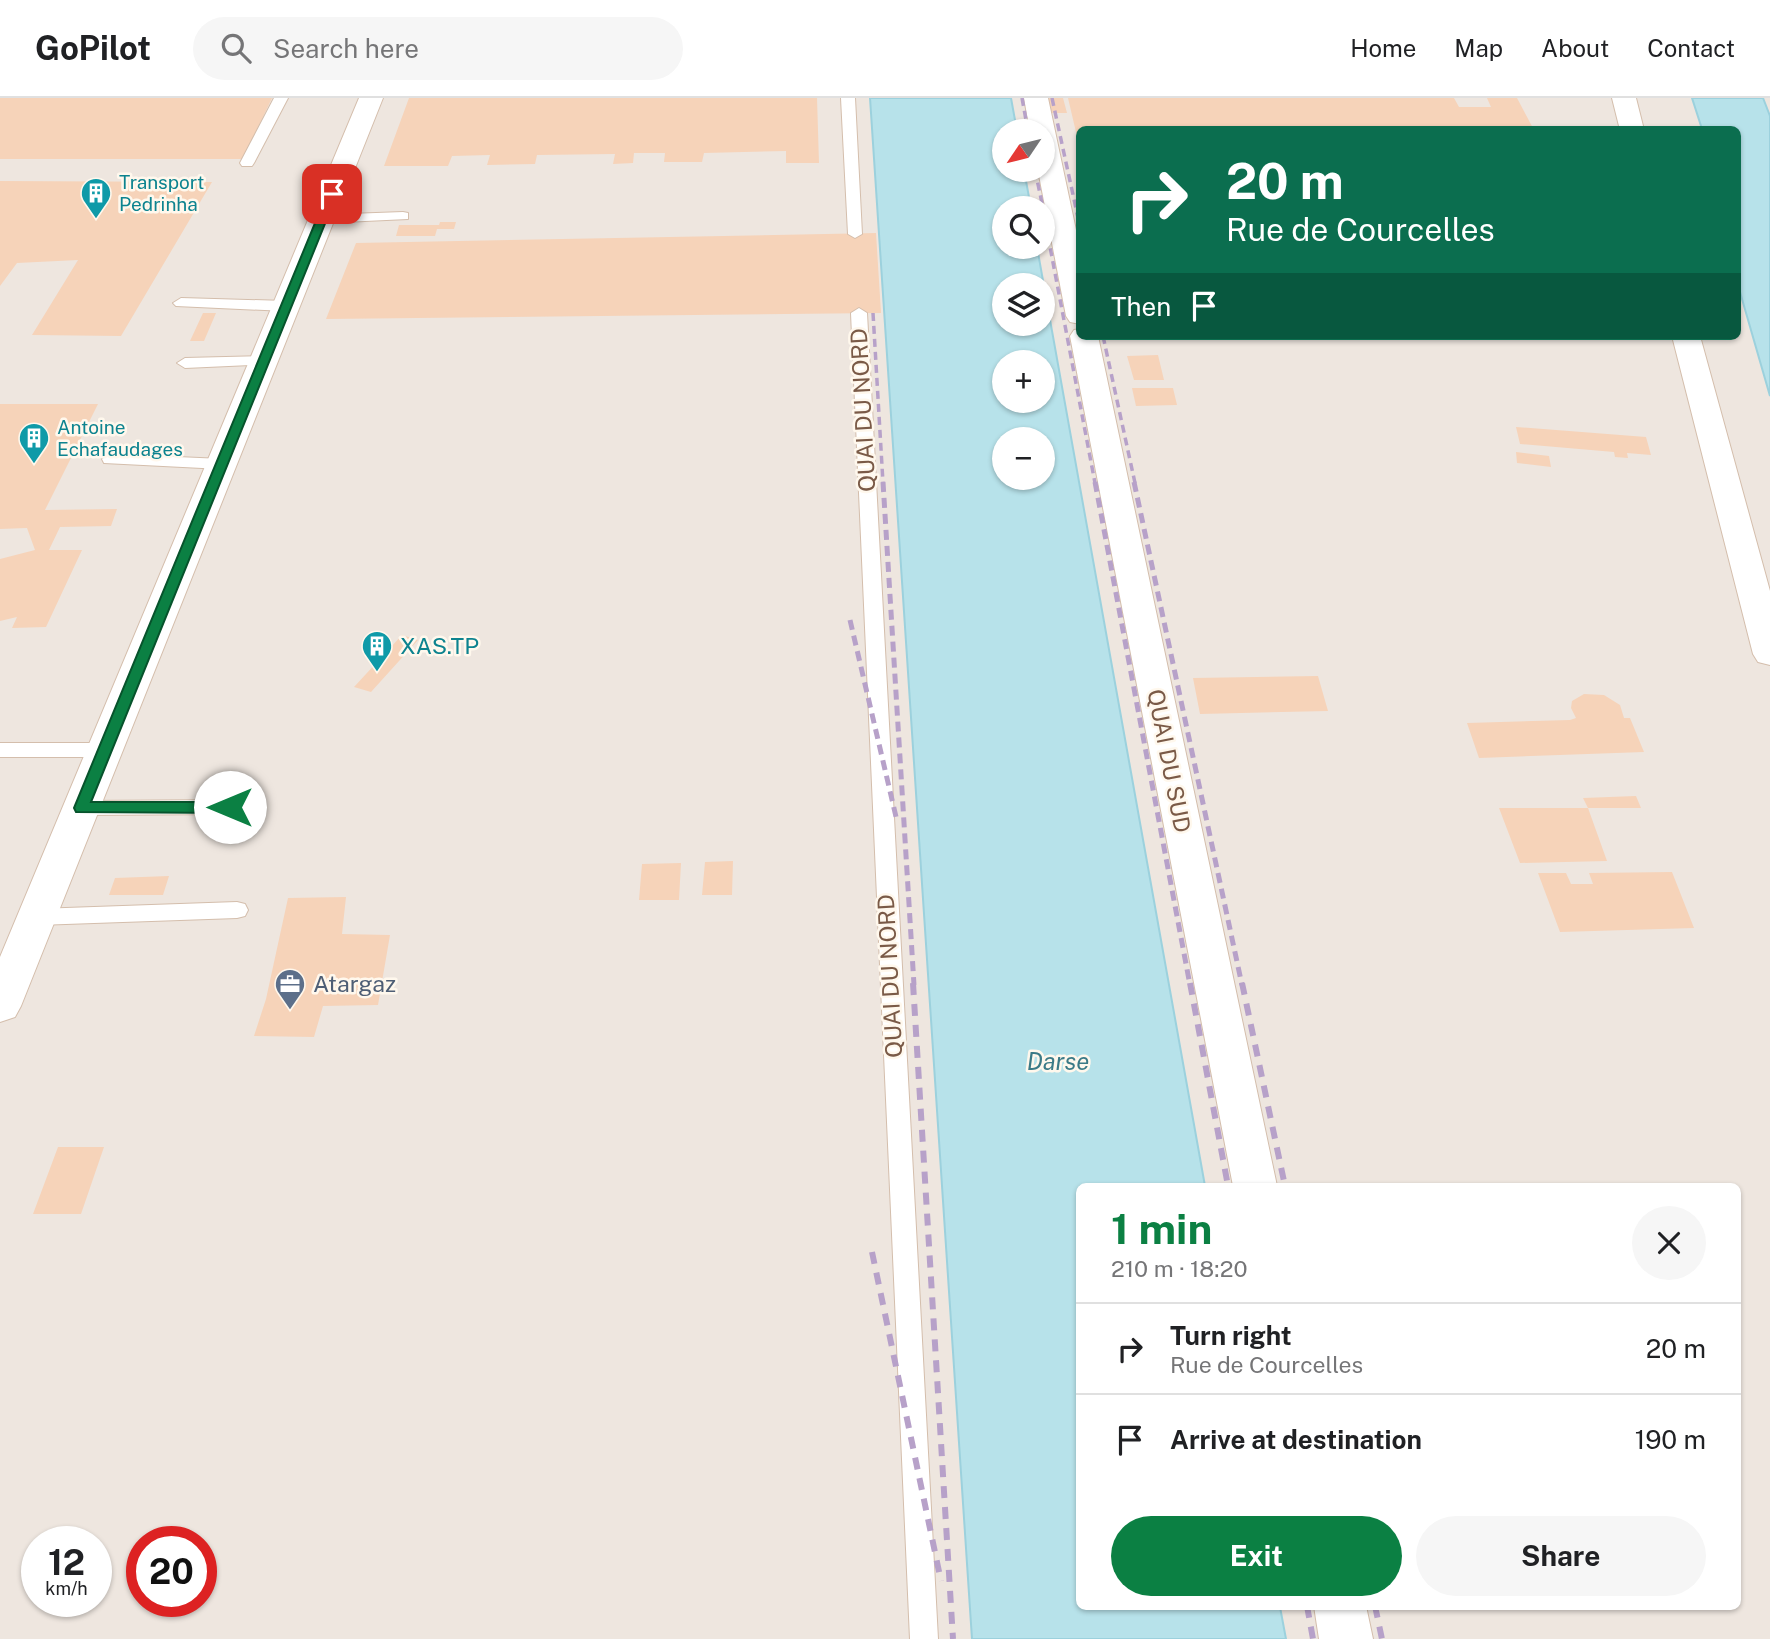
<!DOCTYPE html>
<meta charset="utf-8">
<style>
:root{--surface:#fff;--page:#f6f6f6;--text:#202124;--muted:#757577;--line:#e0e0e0;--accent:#0b8043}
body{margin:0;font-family:"Public Sans",sans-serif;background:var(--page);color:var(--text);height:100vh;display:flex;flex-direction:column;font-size:26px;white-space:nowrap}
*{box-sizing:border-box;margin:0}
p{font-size:23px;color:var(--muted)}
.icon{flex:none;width:38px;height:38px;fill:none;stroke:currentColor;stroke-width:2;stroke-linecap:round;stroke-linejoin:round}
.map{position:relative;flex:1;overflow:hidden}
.panel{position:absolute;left:1076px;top:1085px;width:665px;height:427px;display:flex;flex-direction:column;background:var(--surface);border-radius:10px;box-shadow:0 2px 5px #0004}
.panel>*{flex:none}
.guide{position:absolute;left:1076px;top:28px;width:665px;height:214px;border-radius:10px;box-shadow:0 2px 5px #0004;background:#0b6e4f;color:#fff;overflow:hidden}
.needle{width:46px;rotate:235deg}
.fabs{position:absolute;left:992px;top:21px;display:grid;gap:14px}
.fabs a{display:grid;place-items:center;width:63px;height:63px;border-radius:50%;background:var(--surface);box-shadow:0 2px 5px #0004;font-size:35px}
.speed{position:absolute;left:21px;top:1428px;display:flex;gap:14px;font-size:35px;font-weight:700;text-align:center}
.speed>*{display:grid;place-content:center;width:91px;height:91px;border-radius:50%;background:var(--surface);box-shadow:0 2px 5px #0004;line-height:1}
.speed small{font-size:18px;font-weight:400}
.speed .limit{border:10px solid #d22;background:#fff;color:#111}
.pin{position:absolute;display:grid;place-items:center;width:60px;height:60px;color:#fff;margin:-30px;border-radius:14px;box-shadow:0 4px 10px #0006}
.me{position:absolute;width:77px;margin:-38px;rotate:270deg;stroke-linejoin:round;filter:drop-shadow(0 0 5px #0008)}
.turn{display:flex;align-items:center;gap:24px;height:147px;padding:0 35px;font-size:32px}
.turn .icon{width:91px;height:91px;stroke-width:2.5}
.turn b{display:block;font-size:49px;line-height:60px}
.then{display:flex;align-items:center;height:66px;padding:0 35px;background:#0003;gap:14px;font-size:26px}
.round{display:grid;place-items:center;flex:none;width:74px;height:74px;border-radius:37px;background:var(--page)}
.summary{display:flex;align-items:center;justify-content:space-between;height:119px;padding:0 35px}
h1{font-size:42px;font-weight:700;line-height:52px;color:var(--accent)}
.action{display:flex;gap:14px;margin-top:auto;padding:14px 35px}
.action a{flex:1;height:80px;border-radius:42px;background:var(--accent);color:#fff;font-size:28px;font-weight:700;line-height:80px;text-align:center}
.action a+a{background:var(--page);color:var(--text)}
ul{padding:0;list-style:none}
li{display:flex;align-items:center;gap:21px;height:91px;padding:0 35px;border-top:2px solid var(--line)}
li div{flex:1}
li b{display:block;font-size:26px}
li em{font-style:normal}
header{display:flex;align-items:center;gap:42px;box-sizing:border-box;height:98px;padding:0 35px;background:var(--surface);border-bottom:2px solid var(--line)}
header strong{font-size:33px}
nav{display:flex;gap:38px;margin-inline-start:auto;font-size:24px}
.search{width:490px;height:63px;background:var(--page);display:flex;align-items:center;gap:18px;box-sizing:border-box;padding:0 24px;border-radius:38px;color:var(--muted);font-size:26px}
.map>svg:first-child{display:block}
</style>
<header>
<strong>GoPilot</strong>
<div class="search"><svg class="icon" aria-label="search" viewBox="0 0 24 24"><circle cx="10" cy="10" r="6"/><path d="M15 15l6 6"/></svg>Search here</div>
<nav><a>Home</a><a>Map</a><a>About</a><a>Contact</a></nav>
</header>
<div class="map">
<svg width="1770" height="1541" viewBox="0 0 1770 1541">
<rect width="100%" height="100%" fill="#fef5e4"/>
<path fill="#eee6df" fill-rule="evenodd" d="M0,0H1770V1541H0ZM1080,32H1738V238H1080ZM1004,33H1043V72H1004ZM1004,110H1043V149H1004ZM1004,187H1043V226H1004ZM1004,264H1043V303H1004ZM1004,341H1043V380H1004ZM1080,1088H1738V1508H1080ZM37,1444H96V1503H37ZM142,1444H201V1503H142Z"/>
<path fill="#b7e2ea" stroke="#9cd1dd" stroke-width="2" fill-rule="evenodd" d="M870,0H1011L1017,33H1004V72H1024L1031,110H1004V149H1037L1205,1088H1080V1508L1280,1509L1286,1541H972ZM1004,187H1043V226H1004ZM1004,264H1043V303H1004ZM1004,341H1043V380H1004Z
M1692,0H1763L1770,18V298L1738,187V32L1702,31Z"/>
<path fill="#f6d3b9" d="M0,0H272L243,61H0Z
M409,0H817L819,65H786V53L704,55L702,64H664L665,55H634L633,65L613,66L615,56L537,57L535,66L487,67L490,57L452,58L448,68H384Z
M1046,0H1063L1067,15H1049Z
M1068,0H1454L1459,9H1491L1487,0H1517L1534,32H1080L1079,47Z
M0,83L212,84L121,238L32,237L78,162L17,165L0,188Z
M440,124H456L454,131H437L435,138H396L399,127H439Z
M876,135L881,215L326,221L356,145Z
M203,215H216L204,243H190Z
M1158,257L1164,282H1134L1127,258Z
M1132,290H1173L1177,307L1136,308Z
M0,306H98L45,412L117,411L111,428L60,429L49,452H82L46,529L12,530L17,519L0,523V461L35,452L27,430L0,431Z
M1516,329L1646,339L1651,357L1627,355L1628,360L1615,359L1614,354L1520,346Z
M1516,354L1549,358L1551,369L1517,365Z
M402,537L418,542L371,594L354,589Z
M1318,578L1328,613L1200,616L1193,580Z
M1584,596L1604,597L1620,607L1624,620H1630L1644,654L1479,660L1467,625L1570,622L1576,620L1571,610L1572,603Z
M1636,698L1641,710H1588L1583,700Z
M1499,710H1588L1607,763L1520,765Z
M733,763L732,797H702L705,764Z
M681,765L679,802H639L642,766Z
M1672,774L1694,830L1560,834L1538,775H1566L1571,786H1593L1589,775Z
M169,778L163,797H109L115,780Z
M346,799L342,836L390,837L378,907L323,908L314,939L254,938L266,901L288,800Z
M58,1049H104L81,1116H33Z"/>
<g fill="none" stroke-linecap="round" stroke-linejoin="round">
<g stroke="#d4beac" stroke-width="2">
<path id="service" d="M274,0H288L254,65L252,68H242L240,65Z
M841,0H855L862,136L855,140L848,136Z
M403,114L408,115V121L322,125L315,121L322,117Z
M181,200L286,203L294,208L286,213L176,208L173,205Z
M859,210L867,215L938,1541H910L851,215Z
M264,258L270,260L272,263L270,266L185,270L177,265L185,260Z
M110,356L222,361L230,366L222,371L104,365L102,361Z
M0,645H105L112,647L115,652L112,657L105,659H0Z
M230,702L237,704L240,709L237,714L230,716L81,717L74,715L71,710L74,705L81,703Z
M237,804L245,806L248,812L245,818L237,820L37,827L29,825L26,819L29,813L37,811Z"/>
</g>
<g stroke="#d4beac" stroke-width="2">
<path id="minor" d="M359,0H383L21,908L15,919L0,924V859Z
M1024,0H1048L1080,151V226L1070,224L1066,218L1038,72H1043V33H1030Z
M1612,0H1636L1644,32H1620Z
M1080,231V238H1098L1277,1088H1233L1070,238L1074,232Z
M1672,238H1700L1770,493V567L1758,564L1753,556Z
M1314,1508H1366L1373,1541H1319Z"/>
</g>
<use href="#service" fill="#fff" fill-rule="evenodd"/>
<use href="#minor" fill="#fff" fill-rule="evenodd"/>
<path stroke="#b7a1c9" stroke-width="3.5" stroke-dasharray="8 5" stroke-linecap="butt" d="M1022,0L1028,33
M1052,0L1080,129
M1035,72L1043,110
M1043,112L1095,385
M873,215L883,385
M1103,238L1135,385"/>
<path stroke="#b7a1c9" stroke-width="5" stroke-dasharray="10 6" stroke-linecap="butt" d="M883,384L914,887
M1095,384L1190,887
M1134,384L1242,887
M850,522L897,723"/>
<path stroke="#b7a1c9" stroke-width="6" stroke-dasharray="12 9" stroke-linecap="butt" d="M913,885L953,1541
M1190,885L1228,1088
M1242,885L1285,1088
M872,1154L941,1483
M1307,1508L1313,1541
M1375,1508L1382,1541"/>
</g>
<path fill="#0b8043" stroke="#07532c" stroke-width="2" d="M332,93L337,96L91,704H230L237,709L230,715L76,714L74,710L327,96Z"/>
<defs>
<g id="building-pin" transform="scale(1.575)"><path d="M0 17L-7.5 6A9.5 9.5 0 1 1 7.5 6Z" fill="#0f9aa8" stroke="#fff8ed"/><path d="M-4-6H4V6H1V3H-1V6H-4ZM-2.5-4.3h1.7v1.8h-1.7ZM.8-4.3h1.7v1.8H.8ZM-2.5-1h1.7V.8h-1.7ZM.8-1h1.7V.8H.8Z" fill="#fff"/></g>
<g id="office-pin" transform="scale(1.575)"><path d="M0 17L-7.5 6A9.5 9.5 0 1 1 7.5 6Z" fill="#5c6f8a" stroke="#fff8ed"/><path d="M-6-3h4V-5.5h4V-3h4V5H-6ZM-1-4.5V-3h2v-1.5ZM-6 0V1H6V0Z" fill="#fff"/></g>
</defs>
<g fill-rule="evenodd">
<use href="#building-pin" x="96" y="95"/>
<use href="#building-pin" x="34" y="340"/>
<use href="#building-pin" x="377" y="548"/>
<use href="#office-pin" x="290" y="886"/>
</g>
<g text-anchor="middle" stroke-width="5" stroke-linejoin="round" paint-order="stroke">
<g font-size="19" fill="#0d838f" stroke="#fff8ed" text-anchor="start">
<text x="119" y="91">Transport<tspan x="119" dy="22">Pedrinha</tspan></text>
<text x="57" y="336">Antoine<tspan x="57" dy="22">Echafaudages</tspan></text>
</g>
<g font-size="23" fill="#7a5a47" stroke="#fff8ed">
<text transform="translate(863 312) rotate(-93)" y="8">QUAI DU NORD</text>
<text transform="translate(1169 663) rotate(79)" y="8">QUAI DU SUD</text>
<text transform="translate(890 878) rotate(-93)" y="8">QUAI DU NORD</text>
</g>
<g font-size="23" fill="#0d838f" stroke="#fff8ed" text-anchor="start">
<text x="400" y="556">XAS.TP</text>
</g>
<g font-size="23" fill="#4e5e75" stroke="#fff8ed" text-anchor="start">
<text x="313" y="894">Atargaz</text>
</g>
<g font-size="24" font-style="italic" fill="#3b7a87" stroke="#fff8ed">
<text x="1058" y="972">Darse</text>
</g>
</g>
</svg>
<div class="fabs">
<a><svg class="needle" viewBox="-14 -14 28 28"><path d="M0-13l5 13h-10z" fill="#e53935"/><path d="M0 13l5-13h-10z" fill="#757577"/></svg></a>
<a><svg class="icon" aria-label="search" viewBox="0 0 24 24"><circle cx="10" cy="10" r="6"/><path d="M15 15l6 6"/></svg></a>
<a><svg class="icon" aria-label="layers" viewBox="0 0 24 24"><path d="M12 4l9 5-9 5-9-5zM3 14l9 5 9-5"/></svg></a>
<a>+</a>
<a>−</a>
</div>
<div class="speed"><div>12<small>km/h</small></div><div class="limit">20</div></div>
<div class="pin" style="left:332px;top:96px;background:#d93025"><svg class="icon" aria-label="arrive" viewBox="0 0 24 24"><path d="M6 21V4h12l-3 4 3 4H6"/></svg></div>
<svg class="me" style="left:230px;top:709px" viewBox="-20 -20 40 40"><circle r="19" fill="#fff"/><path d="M0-13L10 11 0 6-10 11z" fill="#0b8043"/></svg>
<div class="guide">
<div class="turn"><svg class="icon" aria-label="right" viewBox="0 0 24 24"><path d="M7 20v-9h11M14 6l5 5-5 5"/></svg><div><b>20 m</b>Rue de Courcelles</div></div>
<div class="then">Then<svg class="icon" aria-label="arrive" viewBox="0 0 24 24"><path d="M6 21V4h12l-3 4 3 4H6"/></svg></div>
</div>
<section class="panel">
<div class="summary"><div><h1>1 min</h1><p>210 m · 18:20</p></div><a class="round"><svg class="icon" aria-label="close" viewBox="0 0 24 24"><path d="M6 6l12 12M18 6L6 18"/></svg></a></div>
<ul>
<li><svg class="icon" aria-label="right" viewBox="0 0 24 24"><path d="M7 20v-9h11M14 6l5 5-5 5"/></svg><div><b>Turn right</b><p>Rue de Courcelles</p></div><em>20 m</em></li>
<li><svg class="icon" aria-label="arrive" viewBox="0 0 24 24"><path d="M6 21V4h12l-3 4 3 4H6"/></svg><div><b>Arrive at destination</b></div><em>190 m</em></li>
</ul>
<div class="action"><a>Exit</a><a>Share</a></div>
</section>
</div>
